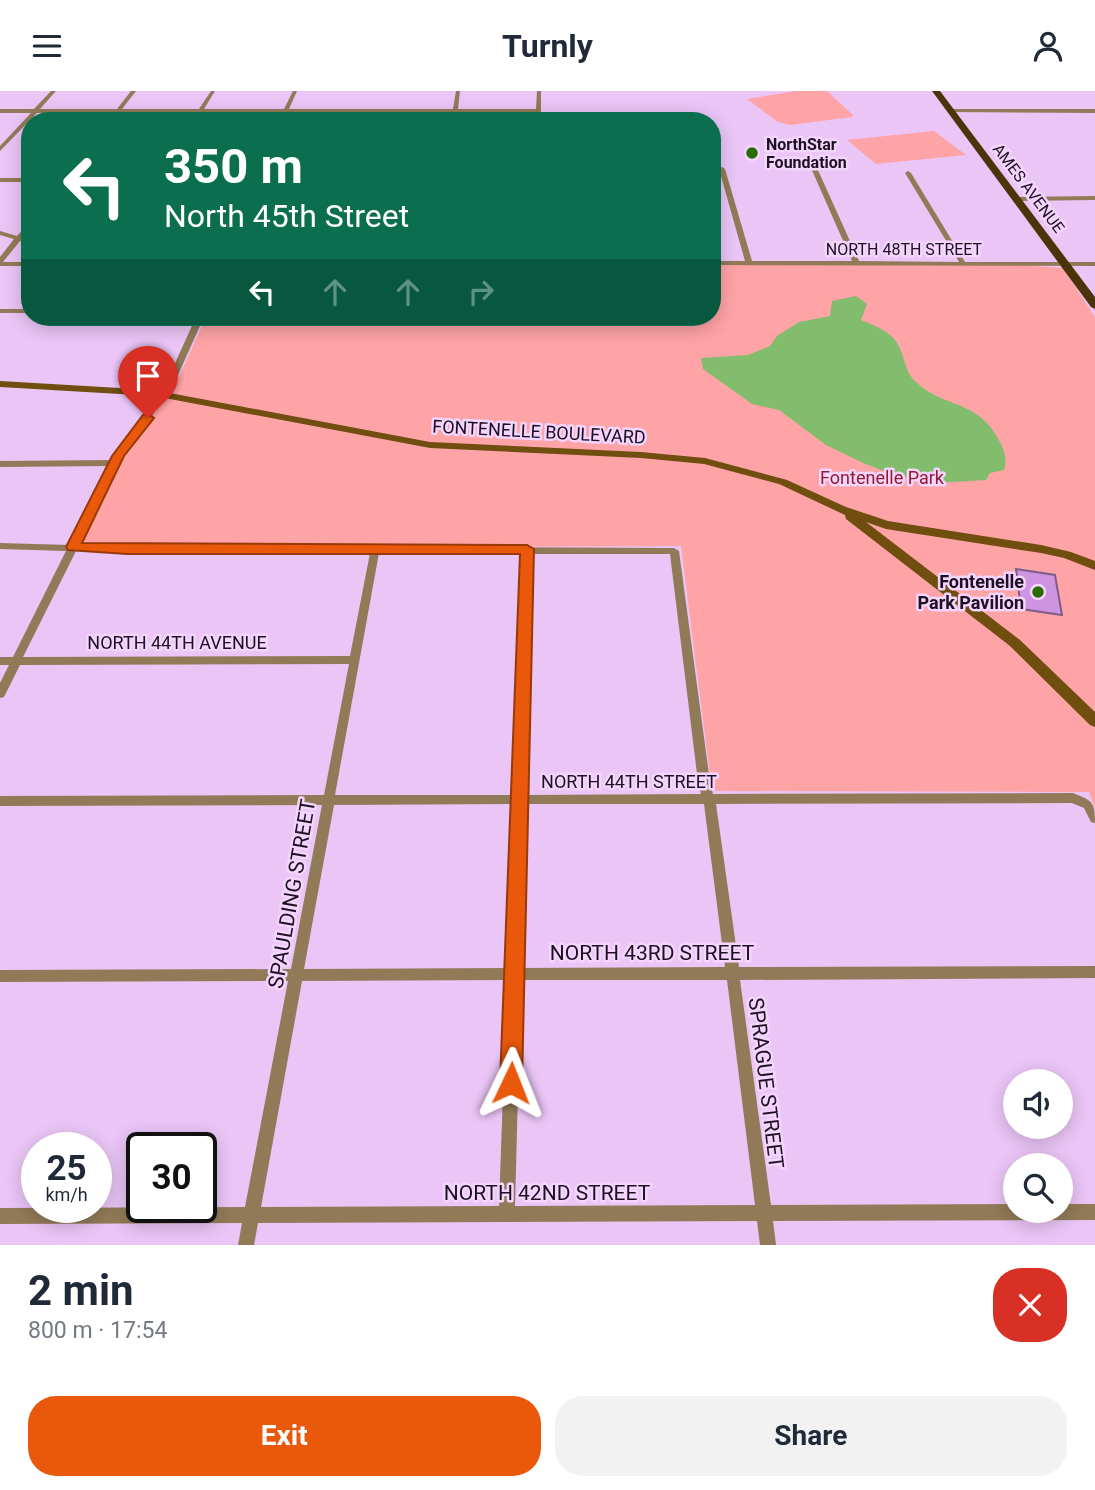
<!DOCTYPE html>
<meta charset="utf-8">
<style>
:root{--surface:#fff;--page:#f2f2f3;--text:#1f2937;--muted:#747a83;--accent:#ea580c}
body{margin:0;font-family:Roboto,sans-serif;background:var(--page);color:var(--text);height:100vh;display:flex;flex-direction:column;font-size:26px;white-space:nowrap}
*{box-sizing:border-box;margin:0}
p{font-size:23px;color:var(--muted)}
.icon{flex:none;width:38px;height:38px;fill:none;stroke:currentColor;stroke-width:2;stroke-linecap:round;stroke-linejoin:round}
.map{position:relative;height:1154px;overflow:hidden}
.details{display:flex;flex-direction:column;background:var(--surface);flex:1}
.details>*{flex:none}
.banner{position:absolute;left:21px;top:21px;width:700px;height:214px;border-radius:28px;box-shadow:0 4px 18px #0003;background:#0b6e4f;color:#fff;overflow:hidden}
.tools{position:absolute;left:1003px;top:978px;display:grid;gap:14px}
.tools a{display:grid;place-items:center;width:70px;height:70px;border-radius:50%;background:var(--surface);box-shadow:0 4px 18px #0003;font-size:35px}
.speed{position:absolute;left:21px;top:1041px;display:flex;gap:14px;font-size:35px;font-weight:700;text-align:center}
.speed>*{display:grid;place-content:center;width:91px;height:91px;border-radius:50%;background:var(--surface);box-shadow:0 4px 18px #0003;line-height:1}
.speed small{font-size:18px;font-weight:400}
.speed .limit{border:4px solid #111;border-radius:10px;background:#fff;color:#111}
.pin{position:absolute;display:grid;place-items:center;width:60px;height:60px;color:#fff;margin:-72px -30px;border-radius:50% 50% 50% 0;rotate:-45deg;box-shadow:0 0 7px #0007}
.pin .icon{rotate:45deg}
.me{position:absolute;width:77px;margin:-38px;rotate:2deg;stroke-linejoin:round;filter:drop-shadow(0 0 5px #0008)}
.turn{display:flex;align-items:center;gap:24px;height:147px;padding:0 28px;font-size:32px}
.turn .icon{width:91px;height:91px;stroke-width:2.5}
.turn b{display:block;font-size:49px;line-height:60px}
.lanes{display:flex;align-items:center;height:66px;padding:0 28px;background:#0003;justify-content:center;gap:35px;direction:ltr}
.lanes .off{opacity:.35}
.round{display:grid;place-items:center;flex:none;width:74px;height:74px;border-radius:28px;background:var(--page)}
.overview{display:flex;align-items:center;justify-content:space-between;height:119px;padding:0 28px}
h1{font-size:42px;font-weight:700;line-height:52px}
.primary-button{display:flex;gap:14px;margin-top:auto;padding:14px 28px}
.primary-button a{flex:1;height:80px;border-radius:28px;background:var(--accent);color:#fff;font-size:28px;font-weight:700;line-height:80px;text-align:center}
.primary-button a+a{background:var(--page);color:var(--text)}
header{display:flex;justify-content:space-between;align-items:center;height:91px;padding:0 28px;background:var(--surface);font-size:32px;font-weight:700}
.map>svg:first-child{display:block}
</style>
<header><svg class="icon" aria-label="menu" viewBox="0 0 24 24"><path d="M4 6h16M4 12h16M4 18h16"/></svg>Turnly<svg class="icon" aria-label="person" viewBox="0 0 24 24"><circle cx="12" cy="8" r="4"/><path d="M4 21q1-7 8-7t8 7"/></svg></header>
<div class="map">
<svg width="1095" height="1154" viewBox="0 0 1095 1154">
<rect width="100%" height="100%" fill="#eac5f6"/>
<path fill="#fea3a6" d="M796,0H827L853,24L852,26L790,34L778,31L747,8Z
M934,40L966,64L876,73L847,49Z
M712,174H1018L1063,177L1095,226V717L1089,701L716,700L711,692L681,455L248,457L218,461L91,454L82,449L122,365L161,311L173,299L206,226H712Z"/>
<path fill="#81bd6c" d="M856,205L867,213L861,229C873,234 890,240 897,252C905,265 904,280 916,291C946,319 979,307 1001,353C1005,362 1007,369 1004,379L990,382L986,389L934,392L892,383L863,372L826,354L779,319L752,313L703,278L701,267L748,264L770,255L777,245L799,231L830,225L832,210Z"/>
<path fill="#ce93e1" stroke="#7f5d89" stroke-width="2" d="M1016,478L1055,484L1062,524L1021,518Z"/>
<g fill="none" stroke-linecap="round" stroke-linejoin="round">
<path fill="#917a57" fill-rule="evenodd" d="M51,0H56L40,18H117L131,0H136L122,18H199L211,0H215L204,18H284L293,0H297L289,18H453L456,0H460L458,18H536L537,0H541V30H535L536,22H458L457,30H451L453,22H288L284,30H278L282,22H203L198,30H193L197,22H119L113,30H108L114,22H37L0,60V55L31,22H0V18H34Z
M950,18H1095V22L948,21Z
M814,75L817,77L859,170L959,171L905,82L908,80L911,82L965,171H1095V175L712,174V170H745L719,78L722,76L725,78L752,170H852L811,77Z
M0,87H30V91H0Z
M1095,105V109L1017,110L1014,108L1017,106Z
M30,131V137L22,147L30,149V153L20,150L3,171H30V175H0V166L14,148L0,144V140L17,145Z
M0,218H30V222H0Z
M196,226H204L174,293L160,310L147,335L122,366L79,454L674,457L679,460L710,691L713,703L1073,702C1093,710 1095,711 1095,732L1091,731L1084,717L1072,712L716,713L739,876L1095,875V887L740,889L771,1114L1015,1113V1120H1060V1113H1095V1129L773,1130L776,1154H760L757,1130L258,1132L254,1154H238L242,1132L0,1133V1117L245,1116L288,890L0,891V879L291,878L322,714L0,715V705L324,704L349,573L20,574L4,606L0,607V592L9,574H0V566H13L66,460L0,458V452L69,454L109,375L0,376V370L112,369L140,332L153,307L166,292ZM76,460L370,462L350,565L23,566ZM379,462L522,463L514,704H335ZM532,463H670L698,691L701,703L525,704ZM513,713L508,877L304,878L334,714ZM525,713H704L725,876L521,877ZM507,889L499,1115L261,1116L302,890ZM521,889H727L755,1114L515,1115Z"/>
<path fill="#6f4e10" fill-rule="evenodd" d="M0,290L154,299L430,351L641,361L705,367L787,389L846,416L888,430L1041,454L1071,461L1095,470V479L1064,467L1041,462L886,438L866,431L1020,549L1095,621V636L1090,634L1010,555L846,428L845,424L779,393L704,373L641,367L430,357L154,305L0,296Z"/>
<path fill="#4b340a" fill-rule="evenodd" d="M932,0H940L1095,206V218L1091,216Z"/>
</g>
<path fill="#ea580c" stroke="#983908" stroke-width="2" d="M148,323L154,327L124,365L82,452L527,454L534,458L522,992L519,999L511,1003L503,999L500,992L520,463H127L68,459L66,456L112,365L143,324Z"/>
<g fill="#296b00" stroke="#f3d5fd" stroke-width="2.5">
<circle cx="752" cy="62" r="7"/>
<circle cx="1038" cy="501" r="7"/>
</g>
<g text-anchor="middle" stroke-width="5" stroke-linejoin="round" paint-order="stroke">
<g font-size="16" font-weight="bold" fill="#1e1022" stroke="#f3d5fd" text-anchor="start">
<text x="766" y="59">NorthStar<tspan x="766" dy="18">Foundation</tspan></text>
</g>
<g font-size="16" fill="#1e1022" stroke="#f3d5fd">
<text transform="translate(1029 97) rotate(53)" y="6">AMES AVENUE</text>
<text x="904" y="164">NORTH 48TH STREET</text>
</g>
<g font-size="18" fill="#1e1022" stroke="#f3d5fd">
<text transform="translate(539 341) rotate(3)" y="6">FONTENELLE BOULEVARD</text>
<text x="177" y="558">NORTH 44TH AVENUE</text>
<text x="629" y="697">NORTH 44TH STREET</text>
</g>
<g font-size="18" fill="#95192f" stroke="#f3d5fd">
<text x="882" y="393">Fontenelle Park</text>
</g>
<g font-size="18" font-weight="bold" fill="#1e1022" stroke="#f3d5fd" text-anchor="end">
<text x="1024" y="497">Fontenelle<tspan x="1024" dy="21">Park Pavilion</tspan></text>
</g>
<g font-size="21" fill="#1e1022" stroke="#f3d5fd">
<text transform="translate(292 803) rotate(-80)" y="7">SPAULDING STREET</text>
<text x="652" y="869">NORTH 43RD STREET</text>
<text transform="translate(766 992) rotate(83)" y="7">SPRAGUE STREET</text>
<text x="547" y="1109">NORTH 42ND STREET</text>
</g>
</g>
</svg>
<div class="tools">
<a><svg class="icon" aria-label="sound" viewBox="0 0 24 24"><path d="M4 9h4l5-4v14l-5-4H4zM17 9q2 3 0 6"/></svg></a>
<a><svg class="icon" aria-label="search" viewBox="0 0 24 24"><circle cx="10" cy="10" r="6"/><path d="M15 15l6 6"/></svg></a>
</div>
<div class="speed"><div>25<small>km/h</small></div><div class="limit">30</div></div>
<div class="pin" style="left:148px;top:327px;background:#d93025"><svg class="icon" aria-label="arrive" viewBox="0 0 24 24"><path d="M6 21V4h12l-3 4 3 4H6"/></svg></div>
<svg class="me" style="left:511px;top:992px" viewBox="-20 -20 40 40"><path d="M0-17L14 15 0 8-14 15z" fill="#ea580c" stroke="#fff" stroke-width="4"/></svg>
<div class="banner">
<div class="turn"><svg class="icon" aria-label="left" viewBox="0 0 24 24"><path d="M17 20v-9H6M10 6l-5 5 5 5"/></svg><div><b>350 m</b>North 45th Street</div></div>
<div class="lanes"><svg class="icon" aria-label="left" viewBox="0 0 24 24"><path d="M17 20v-9H6M10 6l-5 5 5 5"/></svg><svg class="icon off" aria-label="ahead" viewBox="0 0 24 24"><path d="M12 20V5M6 11l6-6 6 6"/></svg><svg class="icon off" aria-label="ahead" viewBox="0 0 24 24"><path d="M12 20V5M6 11l6-6 6 6"/></svg><svg class="icon off" aria-label="right" viewBox="0 0 24 24"><path d="M7 20v-9h11M14 6l5 5-5 5"/></svg></div>
</div>
</div>
<section class="details">
<div class="overview"><div><h1>2 min</h1><p>800 m · 17:54</p></div><a class="round" style="background:#d93025;color:#fff"><svg class="icon" aria-label="close" viewBox="0 0 24 24"><path d="M6 6l12 12M18 6L6 18"/></svg></a></div>
<div class="primary-button"><a>Exit</a><a>Share</a></div>
</section>
